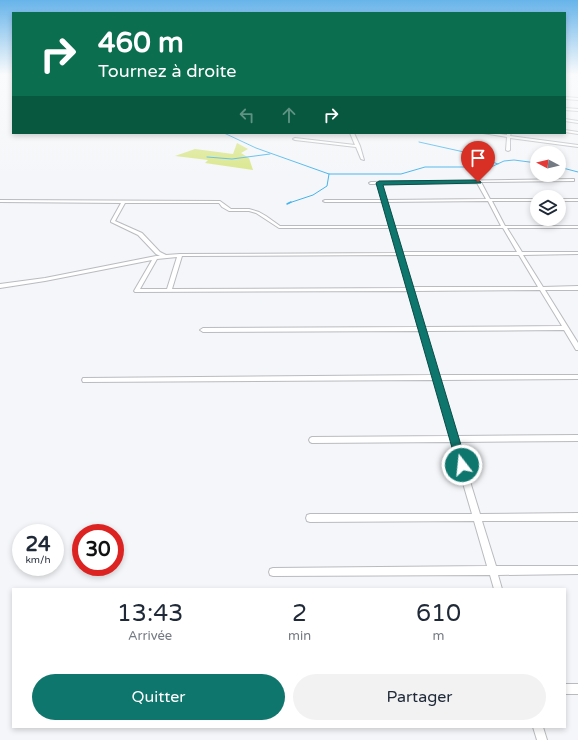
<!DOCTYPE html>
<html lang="fr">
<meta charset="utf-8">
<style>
:root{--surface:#fff;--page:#f2f2f3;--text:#1f2937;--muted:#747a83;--accent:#0f766e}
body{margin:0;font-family:"Varela Round",sans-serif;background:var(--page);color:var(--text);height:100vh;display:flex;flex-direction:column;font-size:15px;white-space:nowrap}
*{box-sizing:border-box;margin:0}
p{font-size:13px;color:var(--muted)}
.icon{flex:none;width:22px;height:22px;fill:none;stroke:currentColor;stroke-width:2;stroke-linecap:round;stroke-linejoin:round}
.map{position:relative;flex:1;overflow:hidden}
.panel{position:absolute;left:12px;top:588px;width:554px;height:140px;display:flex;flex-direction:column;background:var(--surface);border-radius:0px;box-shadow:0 2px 6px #0003}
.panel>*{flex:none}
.top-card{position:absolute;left:12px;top:12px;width:554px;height:122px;border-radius:0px;box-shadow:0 2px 6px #0003;background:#0b6e4f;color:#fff;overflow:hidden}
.needle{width:26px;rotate:277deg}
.tools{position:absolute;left:530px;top:146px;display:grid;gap:8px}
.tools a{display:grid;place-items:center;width:36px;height:36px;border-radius:50%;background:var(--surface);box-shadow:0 2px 6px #0003;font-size:20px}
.speed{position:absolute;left:12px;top:524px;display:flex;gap:8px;font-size:20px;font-weight:700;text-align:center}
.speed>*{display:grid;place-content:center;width:52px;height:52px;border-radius:50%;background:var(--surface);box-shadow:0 2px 6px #0003;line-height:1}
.speed small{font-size:10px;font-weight:400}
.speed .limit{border:6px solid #d22;background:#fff;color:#111}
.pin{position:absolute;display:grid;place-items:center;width:34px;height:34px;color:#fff;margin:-41px -17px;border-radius:50% 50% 50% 0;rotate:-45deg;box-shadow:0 0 4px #0007}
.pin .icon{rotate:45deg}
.me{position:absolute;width:44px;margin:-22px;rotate:344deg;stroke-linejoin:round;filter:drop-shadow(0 0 3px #0008)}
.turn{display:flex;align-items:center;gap:14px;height:84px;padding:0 20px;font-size:18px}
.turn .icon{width:52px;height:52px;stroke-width:2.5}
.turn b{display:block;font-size:28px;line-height:34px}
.lanes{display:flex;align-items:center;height:38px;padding:0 20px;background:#0003;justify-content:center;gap:20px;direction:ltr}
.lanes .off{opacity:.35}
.eta{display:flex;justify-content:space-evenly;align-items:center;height:68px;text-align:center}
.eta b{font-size:24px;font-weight:600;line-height:28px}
.cta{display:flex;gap:8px;margin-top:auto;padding:8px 20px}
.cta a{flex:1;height:46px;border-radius:24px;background:var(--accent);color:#fff;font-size:16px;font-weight:600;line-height:46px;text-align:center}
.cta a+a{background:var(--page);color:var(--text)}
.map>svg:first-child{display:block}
</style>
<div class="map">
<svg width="578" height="740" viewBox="0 0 578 740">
<rect width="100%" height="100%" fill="#f4f6f9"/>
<path fill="#d9e688" d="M237,143L248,149L241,153L249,158L253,170L205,163L208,160L175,156L195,149L233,154Z"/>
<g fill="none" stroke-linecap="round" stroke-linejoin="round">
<path stroke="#45b3ed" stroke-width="1" d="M224,133L256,148L329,174H401L425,167H491L504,161L514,160L537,163
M419,142L464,152L498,164
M207,157L232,159L270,154
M559,167L578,172
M289,203L313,195L327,186L329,174"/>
<path stroke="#45b3ed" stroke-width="1.5" d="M287,204L291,202"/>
<g stroke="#babbbf" stroke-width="2">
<path id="street" d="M565,97L578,98V100L565,99Z
M565,108L578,109V111L565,110Z
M565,119L578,121V123L565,121Z
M565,130L578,132V134L565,132Z
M350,133H354L360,146L364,160L361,159L356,147L295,140L293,139L295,138L355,145Z
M483,133H492L507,135V133H511L510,136L578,145V147L510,138V150L508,151L506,150L507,137Z
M573,179H574V181L481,182L490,199H537V201H492L505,226H578V228H507L522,252H578V254L523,255L543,287L578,286V290H545L578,343V350H576L564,330L425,331L438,375H578V379L440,380L457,436L578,435V441L458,442L480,514L578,513V521H482L496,566H578V574L498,575L502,589H494L490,575L273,576L270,575L269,572L270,569L273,568L487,566L474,521L310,522L307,521L306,518L307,515L310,514H472L451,442L312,443L310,442L309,440L310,438L312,437L450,436L434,380L85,382H83L82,380L83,378H85L432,375L420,331L203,332L200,330L203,328L418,327L408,291L135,292L134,291L152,260L45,281L0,288V284L45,278L156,256H160L156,254L138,235L111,222V221L121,203L0,202V200L220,201L231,209H249L259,212L266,216L280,226H389L383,202H325L323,201L325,200H382L377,184H370L369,183L371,182ZM477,183L486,199L386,200L381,184ZM488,201L501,226H394L387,202ZM125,203H219L222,207L229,211H249L256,213L279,228H390L397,253L180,254L166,255L160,252L142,233L115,221ZM394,228H503L517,252H402ZM398,255L407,288L172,289L182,256ZM403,255H519L538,287H412ZM177,257L167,289H140L157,259ZM540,290L562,326L424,327L413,291Z
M559,199H578V201H559Z
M565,684H578V694H565Z
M533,727H543L547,740H537Z"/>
</g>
<use href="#street" fill="#fff" fill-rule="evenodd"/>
</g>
<linearGradient id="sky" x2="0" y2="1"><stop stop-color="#67b4ea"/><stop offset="0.42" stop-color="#fafbfc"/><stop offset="1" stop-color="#fafbfc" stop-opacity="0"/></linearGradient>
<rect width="578" height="178" fill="url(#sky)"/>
<path fill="#0f766e" stroke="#0a4d48" d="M478,180L481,182V183L383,185L467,465L466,469L462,470L458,469L457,465L376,183L379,181Z"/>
</svg>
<div class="tools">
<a><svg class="needle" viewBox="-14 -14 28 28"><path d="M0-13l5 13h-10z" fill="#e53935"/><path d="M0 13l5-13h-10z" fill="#747a83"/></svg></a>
<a><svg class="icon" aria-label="layers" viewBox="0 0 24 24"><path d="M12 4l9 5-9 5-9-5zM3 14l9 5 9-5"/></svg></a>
</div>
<div class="speed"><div>24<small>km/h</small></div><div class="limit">30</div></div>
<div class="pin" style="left:478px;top:182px;background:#d93025"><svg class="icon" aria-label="arrive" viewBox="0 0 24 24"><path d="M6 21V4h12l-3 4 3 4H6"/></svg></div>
<svg class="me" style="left:462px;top:465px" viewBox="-20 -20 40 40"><circle r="17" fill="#0f766e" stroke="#fff" stroke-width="3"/><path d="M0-11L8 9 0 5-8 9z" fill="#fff"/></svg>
<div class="top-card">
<div class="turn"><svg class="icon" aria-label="right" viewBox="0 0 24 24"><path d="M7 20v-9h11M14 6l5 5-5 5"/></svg><div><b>460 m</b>Tournez à droite</div></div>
<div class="lanes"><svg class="icon off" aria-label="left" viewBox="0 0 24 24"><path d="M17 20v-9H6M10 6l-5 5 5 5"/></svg><svg class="icon off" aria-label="ahead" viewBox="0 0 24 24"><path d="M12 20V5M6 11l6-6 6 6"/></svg><svg class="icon" aria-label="right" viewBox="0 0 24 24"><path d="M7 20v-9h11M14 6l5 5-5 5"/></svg></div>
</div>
<section class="panel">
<div class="eta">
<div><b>13:43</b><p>Arrivée</p></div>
<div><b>2</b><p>min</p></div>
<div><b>610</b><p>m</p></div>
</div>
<div class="cta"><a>Quitter</a><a>Partager</a></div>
</section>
</div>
